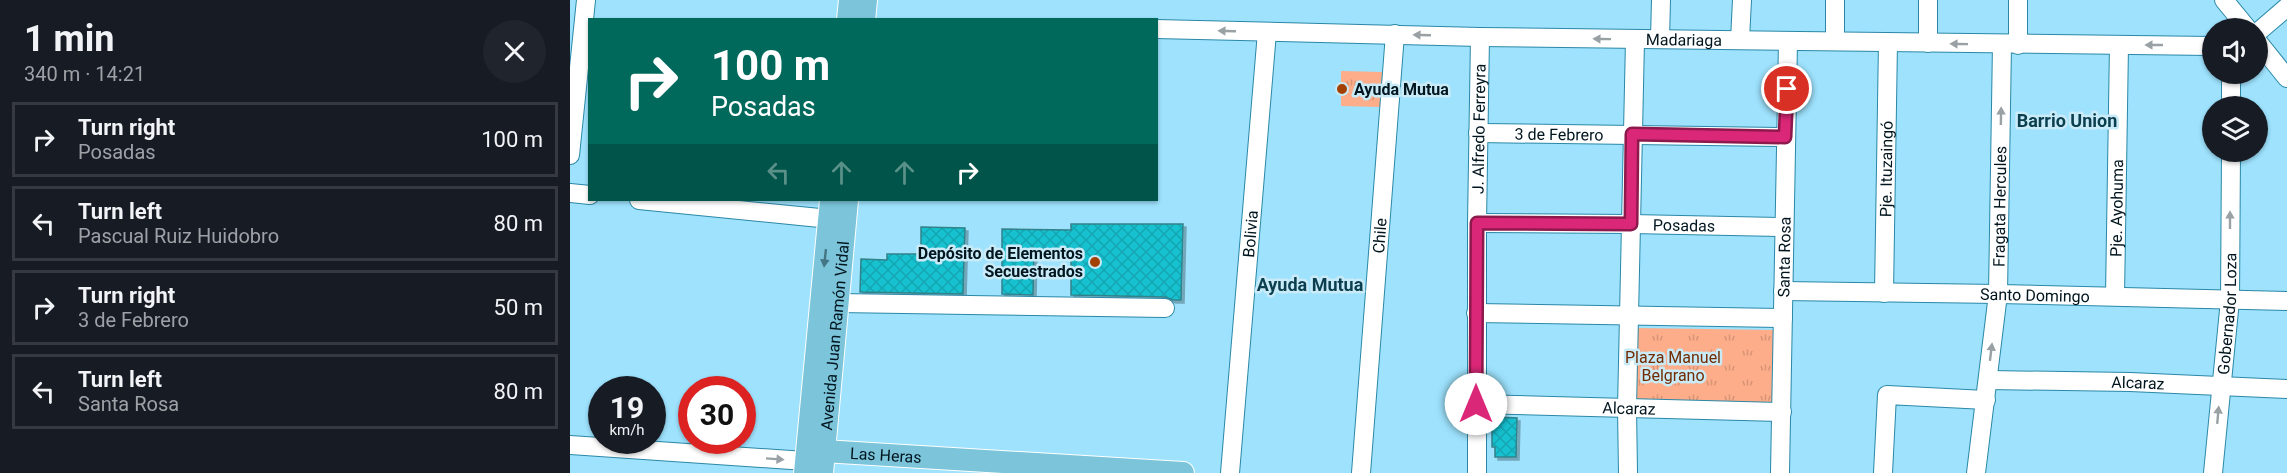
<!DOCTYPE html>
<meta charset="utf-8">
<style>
:root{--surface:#171b24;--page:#20242c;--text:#f1f3f6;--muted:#9ea1a6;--line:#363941}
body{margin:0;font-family:Roboto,sans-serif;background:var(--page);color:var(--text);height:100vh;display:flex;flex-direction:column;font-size:22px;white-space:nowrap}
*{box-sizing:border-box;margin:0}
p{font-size:20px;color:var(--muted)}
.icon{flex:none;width:33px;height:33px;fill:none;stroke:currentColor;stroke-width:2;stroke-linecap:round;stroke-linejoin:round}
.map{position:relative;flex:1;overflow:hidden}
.side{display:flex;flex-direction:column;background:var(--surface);width:570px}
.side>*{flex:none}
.hud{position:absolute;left:18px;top:18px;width:570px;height:183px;border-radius:0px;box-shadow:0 2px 4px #0004;background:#00695c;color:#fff;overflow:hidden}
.fabs{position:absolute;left:1632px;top:18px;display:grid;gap:12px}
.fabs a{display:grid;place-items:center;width:66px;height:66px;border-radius:50%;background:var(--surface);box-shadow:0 2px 4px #0004;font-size:30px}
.speed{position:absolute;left:18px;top:376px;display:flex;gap:12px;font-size:30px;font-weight:700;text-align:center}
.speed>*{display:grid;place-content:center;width:78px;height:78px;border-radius:50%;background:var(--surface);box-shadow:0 2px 4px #0004;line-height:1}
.speed small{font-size:15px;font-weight:400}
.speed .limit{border:9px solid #d22;background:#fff;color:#111}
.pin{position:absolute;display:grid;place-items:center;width:51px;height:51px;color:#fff;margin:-26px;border:3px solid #fff;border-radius:50%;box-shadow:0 2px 6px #0007}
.me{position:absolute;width:66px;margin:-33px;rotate:0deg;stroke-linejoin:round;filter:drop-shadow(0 0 4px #0008)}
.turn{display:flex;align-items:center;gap:21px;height:126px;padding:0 24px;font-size:27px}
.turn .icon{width:78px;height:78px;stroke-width:2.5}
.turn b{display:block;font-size:42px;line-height:51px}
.lanes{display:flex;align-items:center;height:57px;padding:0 24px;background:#0003;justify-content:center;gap:30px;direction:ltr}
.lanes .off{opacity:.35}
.round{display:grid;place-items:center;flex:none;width:63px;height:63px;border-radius:32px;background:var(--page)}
.head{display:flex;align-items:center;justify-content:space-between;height:102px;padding:0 24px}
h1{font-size:36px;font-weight:700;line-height:45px}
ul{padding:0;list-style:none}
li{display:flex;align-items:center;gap:18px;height:75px;margin:0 12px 9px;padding:0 12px;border:3px solid var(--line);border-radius:0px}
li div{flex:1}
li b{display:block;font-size:22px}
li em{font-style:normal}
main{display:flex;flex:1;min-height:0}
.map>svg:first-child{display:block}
</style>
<main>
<section class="side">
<div class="head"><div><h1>1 min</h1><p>340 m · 14:21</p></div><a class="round"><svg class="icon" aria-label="close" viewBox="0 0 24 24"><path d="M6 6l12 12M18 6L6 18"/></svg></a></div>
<ul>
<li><svg class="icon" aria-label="right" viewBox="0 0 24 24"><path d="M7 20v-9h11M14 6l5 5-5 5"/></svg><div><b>Turn right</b><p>Posadas</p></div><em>100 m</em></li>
<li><svg class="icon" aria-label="left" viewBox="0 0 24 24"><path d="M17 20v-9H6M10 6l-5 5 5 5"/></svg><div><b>Turn left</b><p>Pascual Ruiz Huidobro</p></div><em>80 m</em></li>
<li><svg class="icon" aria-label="right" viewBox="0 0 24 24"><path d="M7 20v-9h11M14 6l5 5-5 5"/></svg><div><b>Turn right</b><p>3 de Febrero</p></div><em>50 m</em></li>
<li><svg class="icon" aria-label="left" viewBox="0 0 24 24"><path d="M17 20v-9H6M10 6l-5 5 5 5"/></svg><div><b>Turn left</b><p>Santa Rosa</p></div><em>80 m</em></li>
</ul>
</section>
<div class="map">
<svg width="1717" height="473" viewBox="0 0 1717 473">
<defs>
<pattern id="park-tufts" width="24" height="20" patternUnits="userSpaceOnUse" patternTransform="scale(1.5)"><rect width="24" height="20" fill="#fdad89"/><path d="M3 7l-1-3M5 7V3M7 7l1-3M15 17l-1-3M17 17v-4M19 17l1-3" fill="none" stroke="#d79476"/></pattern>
<pattern id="building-cross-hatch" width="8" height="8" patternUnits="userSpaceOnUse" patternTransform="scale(1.5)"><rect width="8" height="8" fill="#16c1d0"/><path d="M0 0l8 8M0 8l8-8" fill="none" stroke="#13a5b2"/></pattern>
<filter id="shadow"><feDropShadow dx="3" dy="3" stdDeviation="0" flood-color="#0004"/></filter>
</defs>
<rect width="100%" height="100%" fill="#9ee2fd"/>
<path fill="url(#park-tufts)" d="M771,71L812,72L811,107L771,106Z
M1066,328L1206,330L1204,407L1061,404Z"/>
<path fill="url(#building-cross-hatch)" stroke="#32828a" stroke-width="1.5" filter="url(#shadow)" d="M501,224H613L611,300H603L595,297L501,295V250L464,249L463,295L432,294V229L501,230Z
M351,227L395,228L393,294L290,292L291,259L317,260V254H351Z
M926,417L947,418L946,457H925V447H922V426H925Z"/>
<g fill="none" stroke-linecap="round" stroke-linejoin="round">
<g stroke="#2a88a7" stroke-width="20">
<g id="minor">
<path d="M1358,0V43"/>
<path d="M1654,0L1677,28"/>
<path id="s1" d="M586,29L910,37L1642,46"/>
<path d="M1688,32L1717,7"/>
<path d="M1090,39L1091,0"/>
<path d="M1170,40L1172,0"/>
<path d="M1265,41V0"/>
<path d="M1688,42L1717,78"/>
<path d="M1448,45V0"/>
<path d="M1661,106V74"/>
<path id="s2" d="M908,133L1215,137"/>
<path d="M0,155L16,0"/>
<path d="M0,193L20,195"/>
<path d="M69,200L270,220"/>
<path id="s3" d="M907,223L1061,224L1214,227"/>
<path id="s4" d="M1213,291L1428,294L1717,301"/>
<path id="s5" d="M1314,293L1318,42"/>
<path id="s6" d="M1545,296L1549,45"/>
<path d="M268,303L595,308"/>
<path d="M906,313L1213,318"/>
<path id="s7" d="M1418,380L1560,382L1717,389"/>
<path id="s8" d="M906,404L1212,412"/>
<path d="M0,445L250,462"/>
<path id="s9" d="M660,473L697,32"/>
<path id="s10" d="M791,473L825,34"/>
<path id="s11" d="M907,473V223L910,37"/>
<path d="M1058,473L1057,408L1065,40"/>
<path id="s12" d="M1210,473L1218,41"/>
<path d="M1313,473L1317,395L1416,400"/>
<path id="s13" d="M1406,473L1428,294L1432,44"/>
<path id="s14" d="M1643,473L1660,300L1661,152"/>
</g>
</g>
<g stroke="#fff" stroke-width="24">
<g id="major">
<path d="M278,20L280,0"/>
<path d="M294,20L296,0"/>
<path id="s15" d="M253,451L613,473"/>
<path d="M235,473L261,200"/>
<path id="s16" d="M252,473L277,200"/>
</g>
</g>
<use href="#minor" stroke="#fff" stroke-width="18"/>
<use href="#major" stroke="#7bc4da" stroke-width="22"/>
</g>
<defs><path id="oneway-solid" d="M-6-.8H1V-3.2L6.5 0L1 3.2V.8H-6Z" transform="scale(1.5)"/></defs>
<g fill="#99a1a5">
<use href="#oneway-solid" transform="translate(657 31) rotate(-178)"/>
<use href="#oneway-solid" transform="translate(852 35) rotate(-178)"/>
<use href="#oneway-solid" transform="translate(1032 39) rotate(-179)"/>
<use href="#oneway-solid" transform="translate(1389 44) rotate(-179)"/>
<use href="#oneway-solid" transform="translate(1584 45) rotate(-180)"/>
<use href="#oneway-solid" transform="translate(1431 116) rotate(-89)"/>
<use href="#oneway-solid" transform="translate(1660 220) rotate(-90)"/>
<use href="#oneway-solid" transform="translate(1421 352) rotate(-83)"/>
<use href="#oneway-solid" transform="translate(1648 415) rotate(-85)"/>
<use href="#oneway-solid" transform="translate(205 459) rotate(4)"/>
</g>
<use fill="#447585" href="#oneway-solid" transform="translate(255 258) rotate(96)"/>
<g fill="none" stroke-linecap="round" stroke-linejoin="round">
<g stroke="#8e194d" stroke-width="15">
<path id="route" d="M906,404L907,223L1061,224L1062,134L1215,137L1217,89"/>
</g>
<use href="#route" stroke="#db2777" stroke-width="10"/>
</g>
<g fill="#a34100" stroke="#c9eaf7" stroke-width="2">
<circle cx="772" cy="89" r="6"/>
<circle cx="525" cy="262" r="6"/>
</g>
<g text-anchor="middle" stroke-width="5" stroke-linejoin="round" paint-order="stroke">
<g font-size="16" fill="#00151e" stroke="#c9eaf7">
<text dy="6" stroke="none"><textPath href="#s1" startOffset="528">Madariaga</textPath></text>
<text dy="6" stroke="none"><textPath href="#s11" startOffset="344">J. Alfredo Ferreyra</textPath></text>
<text dy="6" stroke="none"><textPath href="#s2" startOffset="81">3 de Febrero</textPath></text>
<text dy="6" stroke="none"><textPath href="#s5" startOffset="124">Pje. Ituzaingó</textPath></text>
<text dy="6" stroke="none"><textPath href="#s13" startOffset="268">Fragata Hercules</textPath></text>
<text dy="6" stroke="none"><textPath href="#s6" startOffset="88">Pje. Ayohuma</textPath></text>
<text dy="6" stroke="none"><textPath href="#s3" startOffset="207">Posadas</textPath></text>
<text dy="6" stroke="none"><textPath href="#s9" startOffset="240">Bolivia</textPath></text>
<text dy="6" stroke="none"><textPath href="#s10" startOffset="238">Chile</textPath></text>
<text dy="6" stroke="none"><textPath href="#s12" startOffset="216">Santa Rosa</textPath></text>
<text dy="6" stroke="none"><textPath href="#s4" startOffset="252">Santo Domingo</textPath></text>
<text dy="6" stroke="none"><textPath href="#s14" startOffset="160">Gobernador Loza</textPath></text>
<text dy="6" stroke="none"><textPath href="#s16" startOffset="138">Avenida Juan Ramón Vidal</textPath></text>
<text dy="6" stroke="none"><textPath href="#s7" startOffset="150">Alcaraz</textPath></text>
<text dy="6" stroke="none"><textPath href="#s8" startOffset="153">Alcaraz</textPath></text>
<text dy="6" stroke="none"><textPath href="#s15" startOffset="63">Las Heras</textPath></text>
</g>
<g font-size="16" font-weight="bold" fill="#00151e" stroke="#c9eaf7" text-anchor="start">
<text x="784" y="95">Ayuda Mutua</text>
<text x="513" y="259" text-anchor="end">Depósito de Elementos<tspan x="513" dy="18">Secuestrados</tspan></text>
</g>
<g font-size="16" fill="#722b00" stroke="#c9eaf7">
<text x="1103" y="363">Plaza Manuel<tspan x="1103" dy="18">Belgrano</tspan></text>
</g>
<g font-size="18" font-weight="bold" fill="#0b3e4e" stroke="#c9eaf7">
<text x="1497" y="127">Barrio Union</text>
<text x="740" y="291">Ayuda Mutua</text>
</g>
</g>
</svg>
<div class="fabs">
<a><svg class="icon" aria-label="sound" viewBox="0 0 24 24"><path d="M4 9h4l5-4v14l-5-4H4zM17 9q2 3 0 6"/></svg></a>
<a><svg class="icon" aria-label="layers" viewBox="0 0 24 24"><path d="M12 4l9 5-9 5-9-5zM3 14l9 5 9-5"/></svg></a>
</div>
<div class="speed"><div>19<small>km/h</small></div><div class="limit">30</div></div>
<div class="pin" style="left:1217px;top:89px;background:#d93025"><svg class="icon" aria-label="arrive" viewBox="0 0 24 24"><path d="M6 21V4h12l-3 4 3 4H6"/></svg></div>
<svg class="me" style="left:906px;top:404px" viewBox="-20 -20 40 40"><circle r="19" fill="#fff"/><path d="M0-13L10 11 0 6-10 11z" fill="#db2777"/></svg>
<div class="hud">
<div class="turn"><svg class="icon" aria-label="right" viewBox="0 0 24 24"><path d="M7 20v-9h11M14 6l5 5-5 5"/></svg><div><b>100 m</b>Posadas</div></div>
<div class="lanes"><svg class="icon off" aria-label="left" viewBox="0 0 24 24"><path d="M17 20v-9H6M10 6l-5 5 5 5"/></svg><svg class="icon off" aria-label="ahead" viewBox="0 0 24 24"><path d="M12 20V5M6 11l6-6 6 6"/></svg><svg class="icon off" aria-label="ahead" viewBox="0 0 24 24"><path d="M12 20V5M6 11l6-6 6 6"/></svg><svg class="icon" aria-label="right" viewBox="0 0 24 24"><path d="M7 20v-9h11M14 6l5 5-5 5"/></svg></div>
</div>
</div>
</main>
